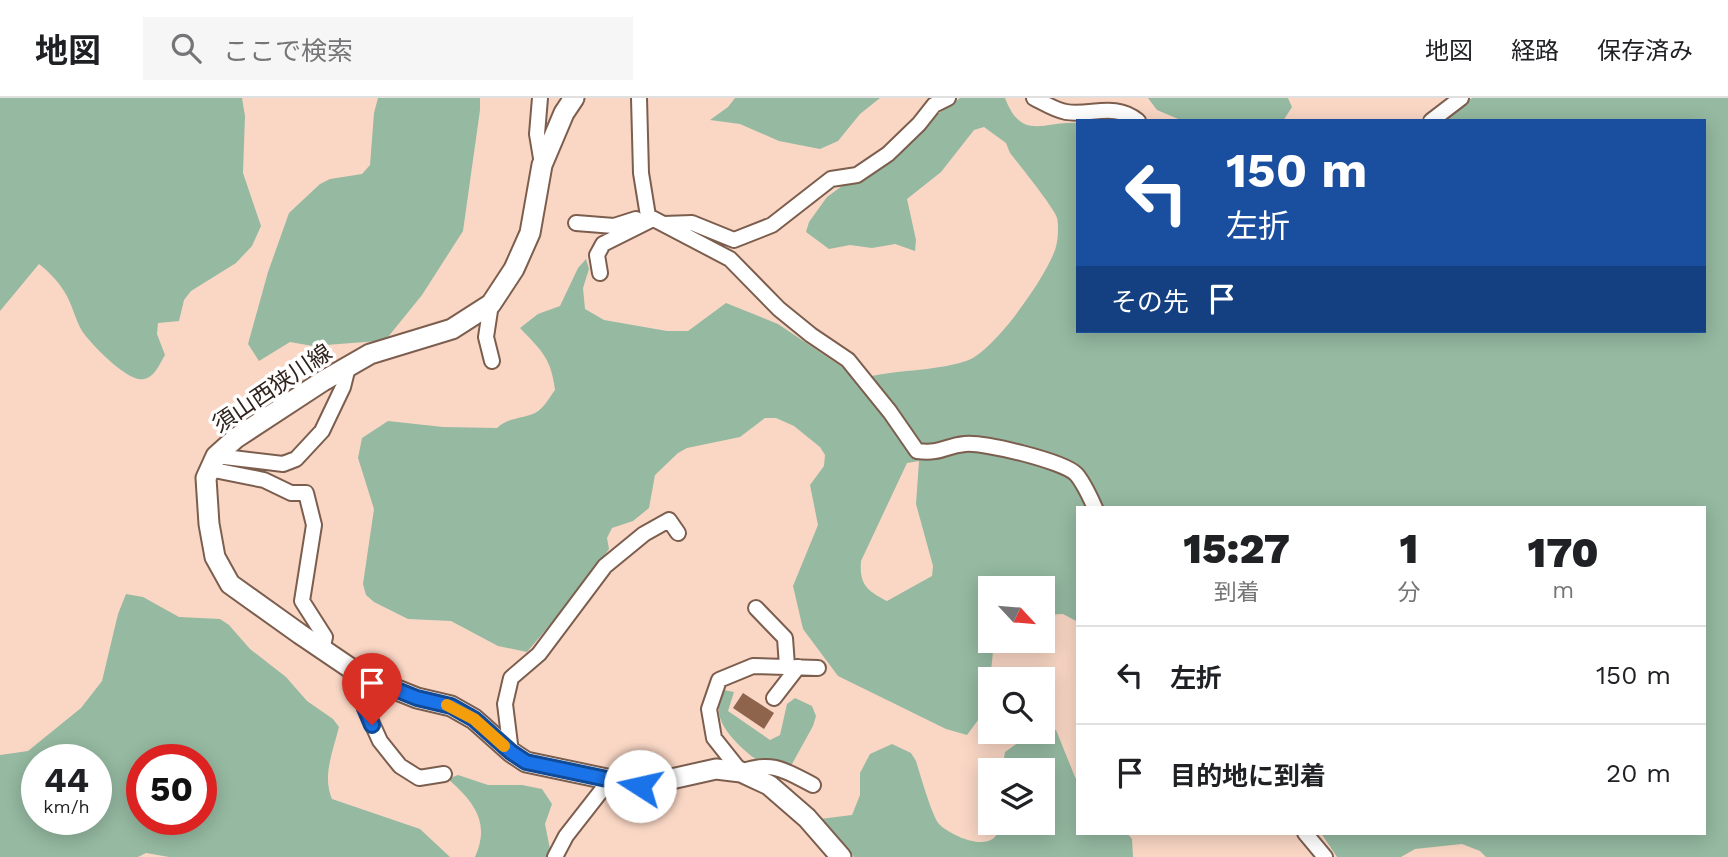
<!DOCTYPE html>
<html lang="ja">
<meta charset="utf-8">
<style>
:root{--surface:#fff;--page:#f6f6f6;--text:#202124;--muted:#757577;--line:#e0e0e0}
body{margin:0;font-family:"Work Sans","Noto Sans JP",sans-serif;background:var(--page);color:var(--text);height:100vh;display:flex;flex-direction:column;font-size:26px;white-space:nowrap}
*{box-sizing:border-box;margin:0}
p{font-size:23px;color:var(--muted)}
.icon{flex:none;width:38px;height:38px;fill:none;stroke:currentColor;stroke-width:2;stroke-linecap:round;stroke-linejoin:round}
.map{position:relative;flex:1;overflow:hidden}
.details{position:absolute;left:1076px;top:408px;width:630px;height:329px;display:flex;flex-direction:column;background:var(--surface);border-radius:0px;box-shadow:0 4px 18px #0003}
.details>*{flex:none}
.banner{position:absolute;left:1076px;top:21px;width:630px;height:214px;border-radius:0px;box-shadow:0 4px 18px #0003;background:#1a4fa0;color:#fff;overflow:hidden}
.needle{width:46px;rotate:116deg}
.fabs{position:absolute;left:978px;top:478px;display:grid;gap:14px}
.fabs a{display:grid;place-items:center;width:77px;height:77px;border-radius:0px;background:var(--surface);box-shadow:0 4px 18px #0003;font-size:35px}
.speed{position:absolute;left:21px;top:646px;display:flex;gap:14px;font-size:35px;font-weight:700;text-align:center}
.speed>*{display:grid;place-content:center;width:91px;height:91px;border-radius:50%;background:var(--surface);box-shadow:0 4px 18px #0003;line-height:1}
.speed small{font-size:18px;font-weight:400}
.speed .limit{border:10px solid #d22;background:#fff;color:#111}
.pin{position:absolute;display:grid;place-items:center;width:60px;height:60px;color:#fff;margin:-72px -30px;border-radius:50% 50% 50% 0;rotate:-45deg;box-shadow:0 0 7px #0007}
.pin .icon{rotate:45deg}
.me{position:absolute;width:77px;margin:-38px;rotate:280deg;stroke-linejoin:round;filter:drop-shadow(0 0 5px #0008)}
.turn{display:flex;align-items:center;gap:24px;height:147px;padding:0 35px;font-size:32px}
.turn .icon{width:91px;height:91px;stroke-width:2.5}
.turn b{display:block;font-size:49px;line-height:60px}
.then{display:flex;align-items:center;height:66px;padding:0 35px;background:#0003;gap:14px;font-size:26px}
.eta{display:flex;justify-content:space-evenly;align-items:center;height:119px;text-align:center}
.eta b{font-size:42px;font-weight:800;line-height:49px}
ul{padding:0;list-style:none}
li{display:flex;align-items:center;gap:21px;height:98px;padding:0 35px;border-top:2px solid var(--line)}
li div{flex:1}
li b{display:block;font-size:26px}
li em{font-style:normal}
header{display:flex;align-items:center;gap:42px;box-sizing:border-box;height:98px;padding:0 35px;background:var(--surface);border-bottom:2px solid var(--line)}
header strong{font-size:33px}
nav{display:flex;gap:38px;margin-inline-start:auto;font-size:24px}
.search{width:490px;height:63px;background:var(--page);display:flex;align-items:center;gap:18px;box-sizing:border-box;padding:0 24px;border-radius:0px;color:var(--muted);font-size:26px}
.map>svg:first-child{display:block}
</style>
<header>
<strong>地図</strong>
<div class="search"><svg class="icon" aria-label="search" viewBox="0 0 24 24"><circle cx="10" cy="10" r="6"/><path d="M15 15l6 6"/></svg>ここで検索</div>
<nav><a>地図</a><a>経路</a><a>保存済み</a></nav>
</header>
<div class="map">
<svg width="1728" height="759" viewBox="0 0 1728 759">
<rect width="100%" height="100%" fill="#fad7c5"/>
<path fill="#95b9a1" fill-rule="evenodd" d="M0,0H242L245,18L243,75L261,128L252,148L236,165L191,193L184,202L179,223L158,225L157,236L165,257C160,265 155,279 144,281C128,285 91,246 82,233C75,221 72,205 64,193C57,182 49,174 39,166L0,213Z
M378,0H480V12L463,133L422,197L388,239L378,243L313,248L290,244L259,263L248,246L268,174L289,115L320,86L330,81L362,76L370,67L374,15Z
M735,0H880L860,16L838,43L820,51L779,43L740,26L710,22L728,9Z
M960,0H1005C1022,44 1043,23 1078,25V233H1704V23H1438L1458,6L1473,0H1728V759H1486L1480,753L1462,746L1415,751L1401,759H1337L1321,735H1704V410H1078V524L1063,516L1043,517V490H990V542L1002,543L993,554L987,610L967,637L946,631L838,578L803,531L793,488L818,427L810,387L824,368L825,357L820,349L794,328L776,320H765L740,339L687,350L678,355L655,377L649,410L633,423L612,430L607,440L609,451L582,489L527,554L498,548L451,523L408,521L374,504L366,497L363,486L374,411L358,360L362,340L388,323L443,329L497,330C509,319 522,321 535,315C544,310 549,300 555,292C551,260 542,253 520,230L538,216L560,208L578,170L586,161L589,171L583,190L585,211L604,222L667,233H688L726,205L778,226L860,281C895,271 932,274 966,263C994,254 1045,180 1055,152C1058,144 1059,128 1057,120C1055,111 1018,65 1010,55L1006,45L984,29L974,32L941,74L907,101L916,142L915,153L895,146L872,150L850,147L829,151L806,134L809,124L827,99L846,85L886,67L928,23ZM919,363L916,406L933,468L932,478L887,503C868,493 859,487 861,463L907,365Z
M1148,0H1288L1292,9L1283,23H1183L1157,12Z
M126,496L143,499L179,519L220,521L229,527L250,551L286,579L307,603L333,621L339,629C333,653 322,678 332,701L420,731L450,759H169L146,755L138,759H0V657L28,653L81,610L102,583L118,516ZM37,662H96V721H37ZM142,662H201V721H142Z
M724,592L734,594L728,613L770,642L780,637L787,606L795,600L812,608L816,618L813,628L787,675C765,674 720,637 719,614C718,607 722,598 724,592Z
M1056,632L1075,679L1078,683V735H1127L1132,741L1133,759H854L820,721L852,717L860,697V675L870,656L892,646L911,655L916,663C920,676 932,718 939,726C953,740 1000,759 999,725L1043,724V672H1002L1005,654L1032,635Z
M458,677L488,687H522L542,691L552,706L545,726L551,756L549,759H475C491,724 473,703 448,681Z"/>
<path fill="#8e644d" d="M743,595L774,615L764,631L733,610Z"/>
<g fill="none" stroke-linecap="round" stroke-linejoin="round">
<g stroke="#7c5e4e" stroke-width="18">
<path id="minor" d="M540,0L537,36L542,66
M639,0L641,75L648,118L730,161L779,211L811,237L848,262L890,314L917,353C942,356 944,348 965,346C984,344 1063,363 1076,376C1084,385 1090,399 1095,410
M1034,0C1044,5 1055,12 1066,14C1091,18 1115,4 1138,23
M1431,23L1461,0
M576,125L614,128L636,121
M664,126L692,125L734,142L772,127L831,81L857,77L888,56L919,26L934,7L948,0
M600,175L597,157L603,146L653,121
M491,206L486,239L492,263
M216,358L283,366L296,361L322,333L343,289L348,269
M209,371L264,382L291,395H306L314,427L302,503L325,539L322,552
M756,510L785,540L787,568
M362,578L365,610L380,643L400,668L419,680L444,676
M774,600L798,569
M511,654L505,606L511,580L539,556L605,468L644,436L669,422L678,435
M813,687C786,673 772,662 741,674L714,640L709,611L719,582L753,568L818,570
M1305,735L1325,759
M555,759L566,738L609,683"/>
</g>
<g stroke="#7c5e4e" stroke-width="23">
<path id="secondary" d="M574,0L564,15L542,67L530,135L514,171L491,206L452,231L370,256L323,283L236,340L216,358L206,380L209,426L215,459L230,486L300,536L362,578L417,600L451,608L474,621L511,654L526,664L640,688L716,671L741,674L769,687L807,720L841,759"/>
</g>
<use href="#minor" stroke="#fff" stroke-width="14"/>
<use href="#secondary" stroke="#fff" stroke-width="19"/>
</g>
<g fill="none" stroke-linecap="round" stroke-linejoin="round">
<g stroke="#114b97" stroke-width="18">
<path id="route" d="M372,627L365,610L362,578L417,600L451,608L474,621L511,654L526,664L640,688"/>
</g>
<use href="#route" stroke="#1a73e8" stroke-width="12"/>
<path stroke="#f59e0b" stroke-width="12" d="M447,607L474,621L504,648"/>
</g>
<g text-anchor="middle" stroke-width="7" stroke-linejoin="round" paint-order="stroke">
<g font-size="23" fill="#30231c" stroke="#fff">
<text transform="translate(272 290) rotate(-34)" y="8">須山西狭川線</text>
</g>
</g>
</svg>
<div class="fabs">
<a><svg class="needle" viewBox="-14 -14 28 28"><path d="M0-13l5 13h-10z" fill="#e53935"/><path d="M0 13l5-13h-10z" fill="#757577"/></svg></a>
<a><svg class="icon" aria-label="search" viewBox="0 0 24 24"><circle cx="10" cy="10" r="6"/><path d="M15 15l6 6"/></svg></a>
<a><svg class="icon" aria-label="layers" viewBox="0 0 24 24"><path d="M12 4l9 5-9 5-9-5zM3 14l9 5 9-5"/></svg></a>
</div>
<div class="speed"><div>44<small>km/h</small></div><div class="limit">50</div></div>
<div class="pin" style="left:372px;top:627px;background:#d93025"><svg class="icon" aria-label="arrive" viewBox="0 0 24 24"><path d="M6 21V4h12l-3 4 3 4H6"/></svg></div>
<svg class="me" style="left:640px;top:688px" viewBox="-20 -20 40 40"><circle r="19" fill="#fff"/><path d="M0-13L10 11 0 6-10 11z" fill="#1a73e8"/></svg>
<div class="banner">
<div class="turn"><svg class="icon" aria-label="left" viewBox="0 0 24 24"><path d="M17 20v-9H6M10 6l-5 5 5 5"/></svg><div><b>150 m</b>左折</div></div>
<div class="then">その先<svg class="icon" aria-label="arrive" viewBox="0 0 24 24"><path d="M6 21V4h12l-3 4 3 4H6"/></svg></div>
</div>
<section class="details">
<div class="eta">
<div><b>15:27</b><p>到着</p></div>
<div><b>1</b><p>分</p></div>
<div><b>170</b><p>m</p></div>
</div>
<ul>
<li><svg class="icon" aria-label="left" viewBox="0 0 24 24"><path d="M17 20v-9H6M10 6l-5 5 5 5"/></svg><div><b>左折</b></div><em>150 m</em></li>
<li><svg class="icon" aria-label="arrive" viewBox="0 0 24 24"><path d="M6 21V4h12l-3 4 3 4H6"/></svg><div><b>目的地に到着</b></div><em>20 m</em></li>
</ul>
</section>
</div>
